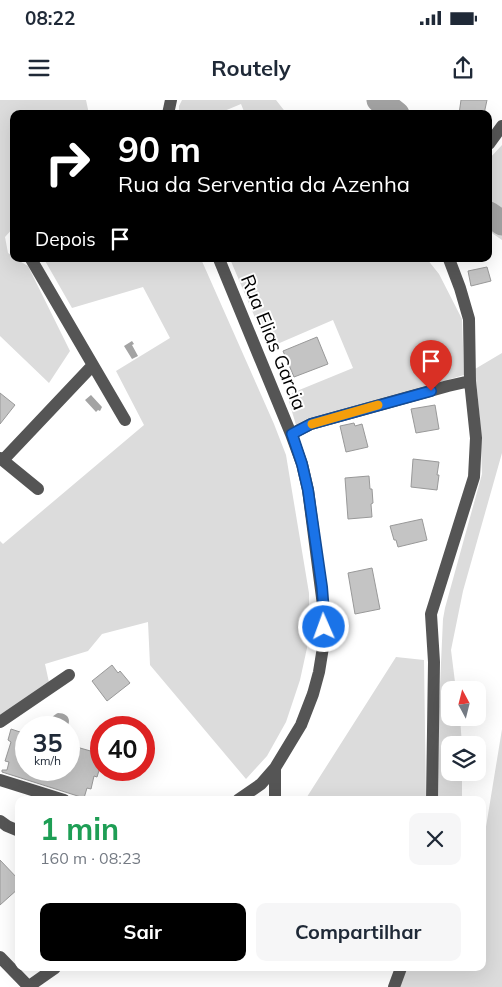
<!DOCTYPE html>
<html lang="pt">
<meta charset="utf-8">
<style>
:root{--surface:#fff;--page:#f6f6f7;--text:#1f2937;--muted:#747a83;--accent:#000}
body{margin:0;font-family:Mulish,sans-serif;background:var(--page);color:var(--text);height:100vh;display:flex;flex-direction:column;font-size:19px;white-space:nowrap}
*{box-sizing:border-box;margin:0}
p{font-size:16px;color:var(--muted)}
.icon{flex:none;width:28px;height:28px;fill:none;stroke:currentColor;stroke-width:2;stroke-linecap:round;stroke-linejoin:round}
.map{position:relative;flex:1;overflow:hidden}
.drawer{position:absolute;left:15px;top:696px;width:471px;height:175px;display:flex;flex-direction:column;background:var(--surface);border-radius:10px;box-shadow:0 5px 20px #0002}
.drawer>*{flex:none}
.guide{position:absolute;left:10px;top:10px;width:482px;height:152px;border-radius:10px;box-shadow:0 5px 20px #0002;background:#000;color:#fff;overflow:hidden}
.needle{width:32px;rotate:353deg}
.fabs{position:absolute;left:441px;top:581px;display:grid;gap:10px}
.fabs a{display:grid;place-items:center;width:45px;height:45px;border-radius:10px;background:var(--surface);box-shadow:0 5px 20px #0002;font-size:25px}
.speed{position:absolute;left:15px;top:616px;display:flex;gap:10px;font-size:25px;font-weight:700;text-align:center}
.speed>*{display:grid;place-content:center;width:65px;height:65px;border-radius:50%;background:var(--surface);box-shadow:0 5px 20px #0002;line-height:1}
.speed small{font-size:12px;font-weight:400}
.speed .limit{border:8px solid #d22;background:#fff;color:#111}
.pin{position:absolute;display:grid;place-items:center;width:42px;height:42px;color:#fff;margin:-51px -21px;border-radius:50% 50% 50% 0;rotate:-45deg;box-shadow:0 0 5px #0007}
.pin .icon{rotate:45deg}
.me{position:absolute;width:55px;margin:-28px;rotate:358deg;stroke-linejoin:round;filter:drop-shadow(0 0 4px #0008)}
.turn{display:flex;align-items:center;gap:18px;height:105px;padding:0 25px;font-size:22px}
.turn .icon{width:65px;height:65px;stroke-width:2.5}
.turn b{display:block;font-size:35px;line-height:42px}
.then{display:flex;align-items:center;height:48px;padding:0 25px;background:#0003;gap:10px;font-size:19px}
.round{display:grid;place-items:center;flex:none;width:52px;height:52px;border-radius:10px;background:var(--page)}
.head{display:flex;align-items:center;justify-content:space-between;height:85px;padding:0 25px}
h1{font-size:30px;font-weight:700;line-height:38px;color:#1e9e55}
.action{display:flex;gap:10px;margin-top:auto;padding:10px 25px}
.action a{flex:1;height:58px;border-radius:10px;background:var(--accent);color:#fff;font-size:20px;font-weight:700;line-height:58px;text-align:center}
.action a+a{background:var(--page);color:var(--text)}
.status{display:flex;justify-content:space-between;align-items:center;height:35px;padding:0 25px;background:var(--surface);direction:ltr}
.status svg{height:14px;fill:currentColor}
header{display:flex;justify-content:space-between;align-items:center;height:65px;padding:0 25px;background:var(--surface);font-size:22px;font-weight:700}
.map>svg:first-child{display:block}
</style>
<div class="status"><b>08:22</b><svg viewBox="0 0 49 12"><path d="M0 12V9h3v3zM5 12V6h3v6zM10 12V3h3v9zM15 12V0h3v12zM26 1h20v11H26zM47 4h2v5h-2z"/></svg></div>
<header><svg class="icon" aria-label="menu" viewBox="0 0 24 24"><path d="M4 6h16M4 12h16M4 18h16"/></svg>Routely<svg class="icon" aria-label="share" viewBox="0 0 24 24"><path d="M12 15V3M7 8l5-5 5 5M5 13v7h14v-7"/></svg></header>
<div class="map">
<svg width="502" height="887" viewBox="0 0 502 887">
<rect width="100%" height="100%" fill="#fff"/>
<path fill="#dcdcdc" d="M0,0H86L89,14H14V127L5,137L8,153L14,157V159H16L28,166L70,251L49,283L0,236Z
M182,0H276L287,14H245L241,4L217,14H179V6Z
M502,45V140L489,131V59Z
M44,159H201L274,324L286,355L309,493V522L307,548L300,580L286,622L267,656L246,679L150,565L148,522L102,534L88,551L45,564L50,587L0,617V441L3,444L144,325L116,271L170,238L143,187L72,208Z
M230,159H427L439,174L462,219L464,275L296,325L287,295L353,268L333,220L268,248Z
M502,253V353L463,491L451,550L456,590H450V618H460L462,645H450V672L462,673V700H438L439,607L443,519L445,508L482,374L480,320L475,269Z
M396,557L424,560L426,700H305Z
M502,629V887H400L406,868H482L483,739H484Z"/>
<path fill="#a3a3a3" d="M132,241L134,244L132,245L138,256L132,259L124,246Z
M91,295L102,307L100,311L98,310L96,312L85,300Z
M58,613C67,613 72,619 67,627H53C50,621 51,616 58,613Z"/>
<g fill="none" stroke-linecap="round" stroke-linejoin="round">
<path stroke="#a3a3a3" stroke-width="25" d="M379,0L397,14
M489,114L502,123"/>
</g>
<path fill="#c4c4c4" stroke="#999" d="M461,0H487L484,14H459Z
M487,167L491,181L471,186L468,171Z
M317,237L328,264L294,277L283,251Z
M0,293L15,305L0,324Z
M435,305L439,329L416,333L411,309Z
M354,323L355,326L362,324L368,347L346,352L340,326Z
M413,359L439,362L437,375H439L437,390L411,387Z
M369,376L370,389H372L373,403L371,404L372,417L348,419L345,378Z
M422,419L427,440L398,447L396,440H394L390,426Z
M372,468L380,509L355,514L348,473Z
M112,565L118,573L120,571L130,583L107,601L92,581Z
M11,629L26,634V670H69V663L73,646L101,654V664L97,677L94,676L91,689L87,688L84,698L2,672V670H7L9,662L5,661L11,642L8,640Z
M0,760L19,780V788L0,805Z"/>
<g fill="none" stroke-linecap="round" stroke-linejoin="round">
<path stroke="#555" stroke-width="12" d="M168,14L171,0
M489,44L502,26
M31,159L125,320
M219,159L291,334L302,364L308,390L324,513V541L319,572L313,594L301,625L275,668L261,684L238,700
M291,334L311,324L448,286L470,281
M0,358L38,389
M3,360L93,265
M0,622L69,575
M0,680L64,700
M275,700V668
M432,700L434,562L431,514L474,377L476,338L470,281L469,219L460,188L449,159
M0,721L7,726L19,731
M0,857L29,887
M28,887L55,868
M394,887L401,868"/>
</g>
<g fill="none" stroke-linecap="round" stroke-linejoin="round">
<g stroke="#114b97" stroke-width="12">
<path id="route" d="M324,527V513L322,487L308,390L302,364L292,334L311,324L431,291"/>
</g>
<use href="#route" stroke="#1a73e8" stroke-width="9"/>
<path stroke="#f59e0b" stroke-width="9" d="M312,324L378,305"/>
</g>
<g text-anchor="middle" stroke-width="4" stroke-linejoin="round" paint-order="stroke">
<g font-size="19" fill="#000" stroke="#fff">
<text transform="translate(274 242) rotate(68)" y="7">Rua Elias Garcia</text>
</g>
</g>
</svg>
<div class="fabs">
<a><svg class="needle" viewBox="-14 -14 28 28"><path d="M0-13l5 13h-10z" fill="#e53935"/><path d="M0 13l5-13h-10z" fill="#747a83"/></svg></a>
<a><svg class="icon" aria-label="layers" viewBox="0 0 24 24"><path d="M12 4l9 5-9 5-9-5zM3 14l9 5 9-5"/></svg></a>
</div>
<div class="speed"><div>35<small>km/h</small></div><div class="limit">40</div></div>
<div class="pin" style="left:431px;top:291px;background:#d93025"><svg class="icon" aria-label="arrive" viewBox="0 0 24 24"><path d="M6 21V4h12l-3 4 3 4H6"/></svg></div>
<svg class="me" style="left:324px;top:527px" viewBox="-20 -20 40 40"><circle r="17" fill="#1a73e8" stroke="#fff" stroke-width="3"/><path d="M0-11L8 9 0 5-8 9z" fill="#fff"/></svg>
<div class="guide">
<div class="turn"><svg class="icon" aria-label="right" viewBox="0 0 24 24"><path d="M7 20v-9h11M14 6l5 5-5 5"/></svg><div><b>90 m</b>Rua da Serventia da Azenha</div></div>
<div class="then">Depois<svg class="icon" aria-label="arrive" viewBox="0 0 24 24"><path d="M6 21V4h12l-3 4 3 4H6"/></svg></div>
</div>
<section class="drawer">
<div class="head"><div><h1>1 min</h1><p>160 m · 08:23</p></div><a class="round"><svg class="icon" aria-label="close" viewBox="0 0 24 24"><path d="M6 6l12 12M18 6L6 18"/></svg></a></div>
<div class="action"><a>Sair</a><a>Compartilhar</a></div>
</section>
</div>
